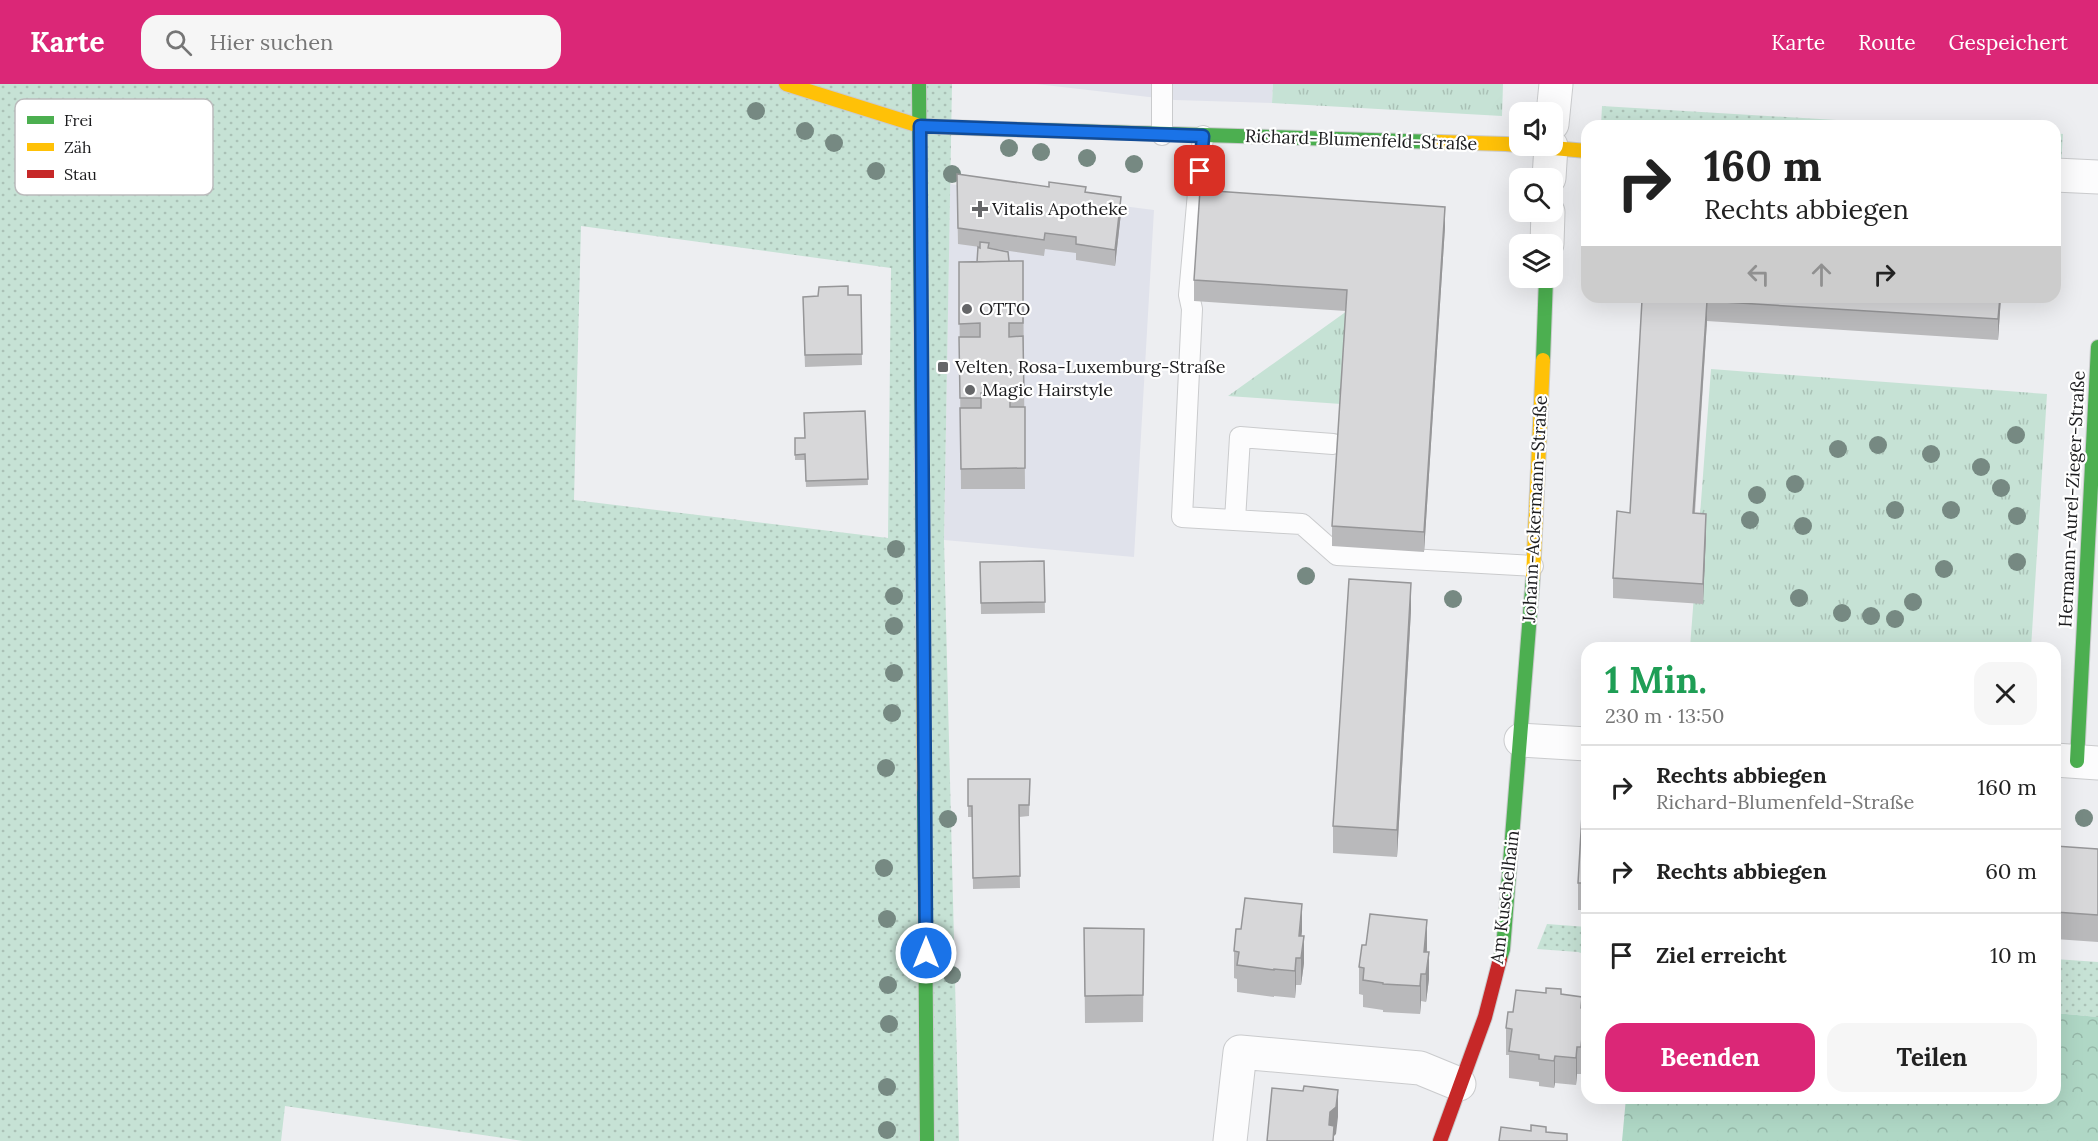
<!DOCTYPE html>
<html lang="de">
<meta charset="utf-8">
<style>
:root{--surface:#fff;--page:#f6f6f6;--text:#222;--muted:#767676;--line:#e0e0e0;--accent:#db2777}
body{margin:0;font-family:Lora,serif;background:var(--page);color:var(--text);height:100vh;display:flex;flex-direction:column;font-size:22px;white-space:nowrap}
*{box-sizing:border-box;margin:0}
p{font-size:20px;color:var(--muted)}
.icon{flex:none;width:33px;height:33px;fill:none;stroke:currentColor;stroke-width:2;stroke-linecap:round;stroke-linejoin:round}
.map{position:relative;flex:1;overflow:hidden}
.sheet{position:absolute;left:1581px;top:558px;width:480px;height:462px;display:flex;flex-direction:column;background:var(--surface);border-radius:18px;box-shadow:0 6px 24px #0002}
.sheet>*{flex:none}
.hud{position:absolute;left:1581px;top:36px;width:480px;height:183px;border-radius:18px;box-shadow:0 6px 24px #0002;background:#fff;color:var(--text);overflow:hidden}
.buttons{position:absolute;left:1509px;top:18px;display:grid;gap:12px}
.buttons a{display:grid;place-items:center;width:54px;height:54px;border-radius:12px;background:var(--surface);box-shadow:0 6px 24px #0002;font-size:30px}
.pin{position:absolute;display:grid;place-items:center;width:51px;height:51px;color:#fff;margin:-26px;border-radius:12px;box-shadow:0 3px 9px #0006}
.me{position:absolute;width:66px;margin:-33px;rotate:0deg;stroke-linejoin:round;filter:drop-shadow(0 0 4px #0008)}
.turn{display:flex;align-items:center;gap:21px;height:126px;padding:0 24px;font-size:27px}
.turn .icon{width:78px;height:78px;stroke-width:2.5}
.turn b{display:block;font-size:42px;line-height:51px}
.lanes{display:flex;align-items:center;height:57px;padding:0 24px;background:#0003;justify-content:center;gap:30px;direction:ltr}
.lanes .off{opacity:.35}
.round{display:grid;place-items:center;flex:none;width:63px;height:63px;border-radius:18px;background:var(--page)}
.overview{display:flex;align-items:center;justify-content:space-between;height:102px;padding:0 24px}
h1{font-size:36px;font-weight:700;line-height:45px;color:#1e9e55}
.action{display:flex;gap:12px;margin-top:auto;padding:12px 24px}
.action a{flex:1;height:69px;border-radius:18px;background:var(--accent);color:#fff;font-size:24px;font-weight:700;line-height:69px;text-align:center}
.action a+a{background:var(--page);color:var(--text)}
ul{padding:0;list-style:none}
li{display:flex;align-items:center;gap:18px;height:84px;padding:0 24px;border-top:2px solid var(--line)}
li div{flex:1}
li b{display:block;font-size:22px}
li em{font-style:normal}
header{display:flex;align-items:center;gap:36px;box-sizing:border-box;height:84px;padding:0 30px;background:var(--accent);color:#fff}
header strong{font-size:28px}
nav{display:flex;gap:33px;margin-inline-start:auto;font-size:21px}
.search{width:420px;height:54px;background:var(--page);display:flex;align-items:center;gap:15px;box-sizing:border-box;padding:0 21px;border-radius:18px;color:var(--muted);font-size:22px}
.map>svg:first-child{display:block}
</style>
<header>
<strong>Karte</strong>
<div class="search"><svg class="icon" aria-label="search" viewBox="0 0 24 24"><circle cx="10" cy="10" r="6"/><path d="M15 15l6 6"/></svg>Hier suchen</div>
<nav><a>Karte</a><a>Route</a><a>Gespeichert</a></nav>
</header>
<div class="map">
<svg width="2098" height="1057" viewBox="0 0 2098 1057">
<defs>
<pattern id="grass-dots" width="8" height="8" patternUnits="userSpaceOnUse" patternTransform="scale(1.5)"><rect width="8" height="8" fill="#c6e2d5"/><path d="M2 2h.1M6 6h.1" fill="none" stroke="#aac1b6" stroke-width="1.8" stroke-linecap="round"/></pattern>
<pattern id="forest-crowns" width="20" height="18" patternUnits="userSpaceOnUse" patternTransform="scale(1.5)"><rect width="20" height="18" fill="#afd7c5"/><path d="M2 6a3 3 0 1 1 6 0M12 15a3 3 0 1 1 6 0" fill="none" stroke="#96b8a9"/></pattern>
<pattern id="park-tufts" width="24" height="20" patternUnits="userSpaceOnUse" patternTransform="scale(1.5)"><rect width="24" height="20" fill="#c6e2d5"/><path d="M3 7l-1-3M5 7V3M7 7l1-3M15 17l-1-3M17 17v-4M19 17l1-3" fill="none" stroke="#aac1b6"/></pattern>
</defs>
<rect width="100%" height="100%" fill="#edeef1"/>
<path fill="#e0e2eb" d="M1036,0H1273L1272,19L1175,16Z
M950,100L1154,126L1134,473L944,456Z"/>
<path fill="url(#grass-dots)" fill-rule="evenodd" d="M0,0H952L944,456L959,1057H523L285,1022L281,1057H0ZM581,142L891,184L888,454L574,416Z
M1602,22L1937,42H1601Z
M2055,49L2063,50L2057,145H2055Z
M1547,840L1587,843V871L1578,868L1537,865Z
M2055,875L2098,878V933L2055,929Z"/>
<path fill="url(#forest-crowns)" d="M2055,929L2098,933V1057H1622L1626,1014H2055Z"/>
<path fill="url(#park-tufts)" d="M1273,0H1503L1502,32L1272,19Z
M1347,227L1341,320L1228,312Z
M1711,285L2047,310L2031,564H1690Z"/>
<g fill="none" stroke-linecap="round" stroke-linejoin="round">
<g stroke="#cacbcd" stroke-width="22">
<path id="lane" d="M1162,51V0
M1203,52L1189,211L1192,225L1182,433L1302,440L1337,471L1533,482
M1235,436L1240,353L1333,360"/>
</g>
<g stroke="#cacbcd" stroke-width="35">
<path id="street" d="M1552,40L1556,0
M2055,91L2098,93
M1549,94L1551,62
M1547,160L1548,128
M1521,656L1587,660
M2055,676L2098,679
M1230,1057L1240,968L1420,984L1459,1000"/>
</g>
<g stroke="#cacbcd" stroke-width="16">
<path id="fast" d="M919,0L923,499
M998,45L1439,58
M1543,276L1546,194
M2077,677L2098,263
M924,704L927,1057
M1500,875L1503,865L1533,493"/>
</g>
<g stroke="#cacbcd" stroke-width="16">
<path id="slow" d="M786,0L920,42L998,45
M1439,58L1506,60L1587,67
M1533,493L1543,276
M923,499L924,704"/>
</g>
<g stroke="#cacbcd" stroke-width="16">
<path id="jam" d="M1440,1057L1485,933L1500,875"/>
</g>
<use href="#lane" stroke="#fcfcfd" stroke-width="20"/>
<use href="#street" stroke="#fcfcfd" stroke-width="33"/>
<use href="#fast" stroke="#4caf50" stroke-width="14"/>
<use href="#slow" stroke="#ffc107" stroke-width="14"/>
<use href="#jam" stroke="#c62828" stroke-width="14"/>
</g>
<g fill="#768982">
<circle cx="756" cy="27" r="9"/>
<circle cx="805" cy="47" r="9"/>
<circle cx="834" cy="59" r="9"/>
<circle cx="1009" cy="64" r="9"/>
<circle cx="1041" cy="68" r="9"/>
<circle cx="1087" cy="74" r="9"/>
<circle cx="1134" cy="80" r="9"/>
<circle cx="876" cy="87" r="9"/>
<circle cx="952" cy="90" r="9"/>
<circle cx="2016" cy="351" r="9"/>
<circle cx="1878" cy="361" r="9"/>
<circle cx="1838" cy="365" r="9"/>
<circle cx="1931" cy="370" r="9"/>
<circle cx="1981" cy="383" r="9"/>
<circle cx="1795" cy="400" r="9"/>
<circle cx="2001" cy="404" r="9"/>
<circle cx="1757" cy="411" r="9"/>
<circle cx="1895" cy="426" r="9"/>
<circle cx="1951" cy="426" r="9"/>
<circle cx="2017" cy="432" r="9"/>
<circle cx="1750" cy="436" r="9"/>
<circle cx="1803" cy="442" r="9"/>
<circle cx="896" cy="465" r="9"/>
<circle cx="2017" cy="478" r="9"/>
<circle cx="1944" cy="485" r="9"/>
<circle cx="1306" cy="492" r="9"/>
<circle cx="894" cy="512" r="9"/>
<circle cx="1799" cy="514" r="9"/>
<circle cx="1453" cy="515" r="9"/>
<circle cx="1913" cy="518" r="9"/>
<circle cx="1842" cy="529" r="9"/>
<circle cx="1871" cy="532" r="9"/>
<circle cx="1895" cy="535" r="9"/>
<circle cx="894" cy="542" r="9"/>
<circle cx="894" cy="589" r="9"/>
<circle cx="892" cy="629" r="9"/>
<circle cx="886" cy="684" r="9"/>
<circle cx="2084" cy="734" r="9"/>
<circle cx="948" cy="735" r="9"/>
<circle cx="884" cy="784" r="9"/>
<circle cx="887" cy="835" r="9"/>
<circle cx="952" cy="891" r="9"/>
<circle cx="888" cy="901" r="9"/>
<circle cx="889" cy="940" r="9"/>
<circle cx="887" cy="1003" r="9"/>
<circle cx="887" cy="1046" r="9"/>
</g>
<path fill="#b9b9bb" d="M957,106L1086,108L1121,129L1115,182L1076,176V169L1045,165L1044,172L989,164L1009,177H1023L1025,405H961L959,178H977L980,163L958,160Z
M1445,143L1424,468L1332,462V442L1346,227L1194,217V196Z
M848,211H861L862,281L805,283L803,224Z
M1696,213H2001L1998,256L1707,237L1695,429L1706,450L1703,520L1613,514V494L1630,429L1696,217Z
M865,327L868,401L806,403L805,376H795V354H804Z
M1044,477L1045,529L981,530L980,478Z
M1411,526L1397,773L1333,769V742Z
M968,695H1030L1029,732L1019,733L1020,804L973,805L972,733H968Z
M1587,731V826H1578V799Z
M2055,762L2098,765V858L2055,855Z
M1084,844L1144,845L1143,938L1085,939Z
M1241,845L1302,847L1301,852L1304,879L1301,901H1296L1295,914L1274,912V913L1237,908V895L1234,894V867Z
M1427,864L1429,895L1426,918L1421,917L1420,930L1383,928V926L1363,923V911L1359,910V883Z
M1561,910L1582,925L1585,952L1581,990H1577L1576,1001L1555,999L1554,1004L1539,1002V998L1509,994V971H1506V944L1513,928Z"/>
<path fill="#969698" d="M1121,113V129L1115,182V166Z
M1445,123V143L1424,468V448Z
M2000,213H2001L1998,256V235Z
M1707,217V237L1693,449V429Z
M1706,430V450L1703,520V500Z
M1411,499V526L1397,773V746Z
M1302,820V847L1299,874V852Z
M1427,836V864L1424,890V868Z
M1304,852V879L1301,901V874Z
M1429,868V895L1426,918V890Z
M1296,874V901L1295,914V887Z
M1421,890V917L1420,930V902Z
M1585,925V952L1581,990V963Z
M1577,963V990L1576,1001V974Z
M1555,972V999L1554,1004V977Z
M1338,1006V1033L1336,1050L1334,1052V1057H1333L1329,1041L1330,1028Z"/>
<path fill="#d7d7d9" stroke="#969698" stroke-width="1.5" d="M957,90L1049,103V98L1086,103L1085,108L1121,113L1115,166L1076,160V153L1045,149L1044,156L958,144Z
M1200,106L1445,123L1424,448L1332,442L1347,206L1194,196Z
M980,158L989,159L988,164L1008,168L1009,177L977,178L978,163L980,164Z
M1023,177V239H1009V253L1023,252L1024,313H1010V309H981V314H960L959,253H980V239L959,240V178Z
M848,202V211H861L862,270L805,271L803,213L818,212L819,203Z
M1696,213H2000L1998,235L1707,217L1693,429L1706,430L1703,500L1613,494L1617,427L1630,429L1642,216L1703,217L1696,216Z
M981,309H1010V323H1025V384L961,385L960,324H981Z
M865,327L868,395L806,397L805,370L795,371V354H805L804,329Z
M1044,477L1045,518L981,519L980,478Z
M1349,495L1411,499L1397,746L1333,742Z
M968,695H1030L1029,721H1019L1020,792L973,794L972,722H968Z
M1582,731H1587V799H1578Z
M2055,762L2098,765V831L2055,828Z
M1245,814L1302,820L1299,852H1304L1301,874H1296L1295,887L1274,885V886L1237,881L1239,868L1234,867L1236,845H1241Z
M1370,830L1427,836L1424,868H1429L1426,890H1421L1420,902L1383,900V899L1363,896L1364,884L1359,883L1362,861H1366Z
M1084,844L1144,845L1143,911L1085,912Z
M1546,904L1561,905V910L1582,913L1581,924L1585,925L1581,963H1577L1576,974L1555,972L1554,977L1539,975V971L1509,967L1512,945L1506,944L1508,928H1513L1516,906L1546,909Z
M1304,1002L1338,1006L1336,1023L1330,1028L1329,1041L1334,1042L1333,1057H1267L1272,1004L1303,1007Z
M1531,1041L1546,1043V1048L1567,1050V1057H1499L1501,1043L1531,1047Z"/>
<g fill="none" stroke-linecap="round" stroke-linejoin="round">
<g stroke="#114b97" stroke-width="15">
<path id="route" d="M926,869L920,42L1203,52L1200,87"/>
</g>
<use href="#route" stroke="#1a73e8" stroke-width="10"/>
</g>
<g fill="#656668" stroke="#fff" stroke-width="2">
<path d="M977 116h6v6h6v6h-6v6h-6v-6h-6v-6h6z"/>
<circle cx="967" cy="225" r="6"/>
<rect x="937" y="277" width="12" height="12" rx="3"/>
<circle cx="970" cy="306" r="6"/>
</g>
<g text-anchor="middle" stroke-width="4.5" stroke-linejoin="round" paint-order="stroke">
<g font-size="18" fill="#1c1c1e" stroke="#fff">
<text transform="translate(1361 56) rotate(2)" y="6">Richard-Blumenfeld-Straße</text>
<text transform="translate(2072 415) rotate(-87)" y="6">Hermann-Aurel-Zieger-Straße</text>
<text transform="translate(1535 425) rotate(-87)" y="6">Johann-Ackermann-Straße</text>
<text transform="translate(1505 813) rotate(-83)" y="6">Am Kuschelhain</text>
</g>
<g font-size="18" fill="#1c1c1e" stroke="#fff" text-anchor="start">
<text x="992" y="131">Vitalis Apotheke</text>
<text x="979" y="231">OTTO</text>
<text x="955" y="289">Velten, Rosa-Luxemburg-Straße</text>
<text x="982" y="312">Magic Hairstyle</text>
</g>
</g>
<rect x="15" y="15" width="198" height="96" rx="9" fill="#fff" stroke="#bbbbbc" stroke-width="1.5"/>
<rect x="27" y="32" width="27" height="8" fill="#4caf50"/>
<rect x="27" y="59" width="27" height="8" fill="#ffc107"/>
<rect x="27" y="86" width="27" height="8" fill="#c62828"/>
<g font-size="16" fill="#1c1c1e">
<text x="64" y="42">Frei</text>
<text x="64" y="69">Zäh</text>
<text x="64" y="96">Stau</text>
</g>
</svg>
<div class="buttons">
<a><svg class="icon" aria-label="sound" viewBox="0 0 24 24"><path d="M4 9h4l5-4v14l-5-4H4zM17 9q2 3 0 6"/></svg></a>
<a><svg class="icon" aria-label="search" viewBox="0 0 24 24"><circle cx="10" cy="10" r="6"/><path d="M15 15l6 6"/></svg></a>
<a><svg class="icon" aria-label="layers" viewBox="0 0 24 24"><path d="M12 4l9 5-9 5-9-5zM3 14l9 5 9-5"/></svg></a>
</div>
<div class="pin" style="left:1200px;top:87px;background:#d93025"><svg class="icon" aria-label="arrive" viewBox="0 0 24 24"><path d="M6 21V4h12l-3 4 3 4H6"/></svg></div>
<svg class="me" style="left:926px;top:869px" viewBox="-20 -20 40 40"><circle r="17" fill="#1a73e8" stroke="#fff" stroke-width="3"/><path d="M0-11L8 9 0 5-8 9z" fill="#fff"/></svg>
<div class="hud">
<div class="turn"><svg class="icon" aria-label="right" viewBox="0 0 24 24"><path d="M7 20v-9h11M14 6l5 5-5 5"/></svg><div><b>160 m</b>Rechts abbiegen</div></div>
<div class="lanes"><svg class="icon off" aria-label="left" viewBox="0 0 24 24"><path d="M17 20v-9H6M10 6l-5 5 5 5"/></svg><svg class="icon off" aria-label="ahead" viewBox="0 0 24 24"><path d="M12 20V5M6 11l6-6 6 6"/></svg><svg class="icon" aria-label="right" viewBox="0 0 24 24"><path d="M7 20v-9h11M14 6l5 5-5 5"/></svg></div>
</div>
<section class="sheet">
<div class="overview"><div><h1>1 Min.</h1><p>230 m · 13:50</p></div><a class="round"><svg class="icon" aria-label="close" viewBox="0 0 24 24"><path d="M6 6l12 12M18 6L6 18"/></svg></a></div>
<ul>
<li><svg class="icon" aria-label="right" viewBox="0 0 24 24"><path d="M7 20v-9h11M14 6l5 5-5 5"/></svg><div><b>Rechts abbiegen</b><p>Richard-Blumenfeld-Straße</p></div><em>160 m</em></li>
<li><svg class="icon" aria-label="right" viewBox="0 0 24 24"><path d="M7 20v-9h11M14 6l5 5-5 5"/></svg><div><b>Rechts abbiegen</b></div><em>60 m</em></li>
<li><svg class="icon" aria-label="arrive" viewBox="0 0 24 24"><path d="M6 21V4h12l-3 4 3 4H6"/></svg><div><b>Ziel erreicht</b></div><em>10 m</em></li>
</ul>
<div class="action"><a>Beenden</a><a>Teilen</a></div>
</section>
</div>
